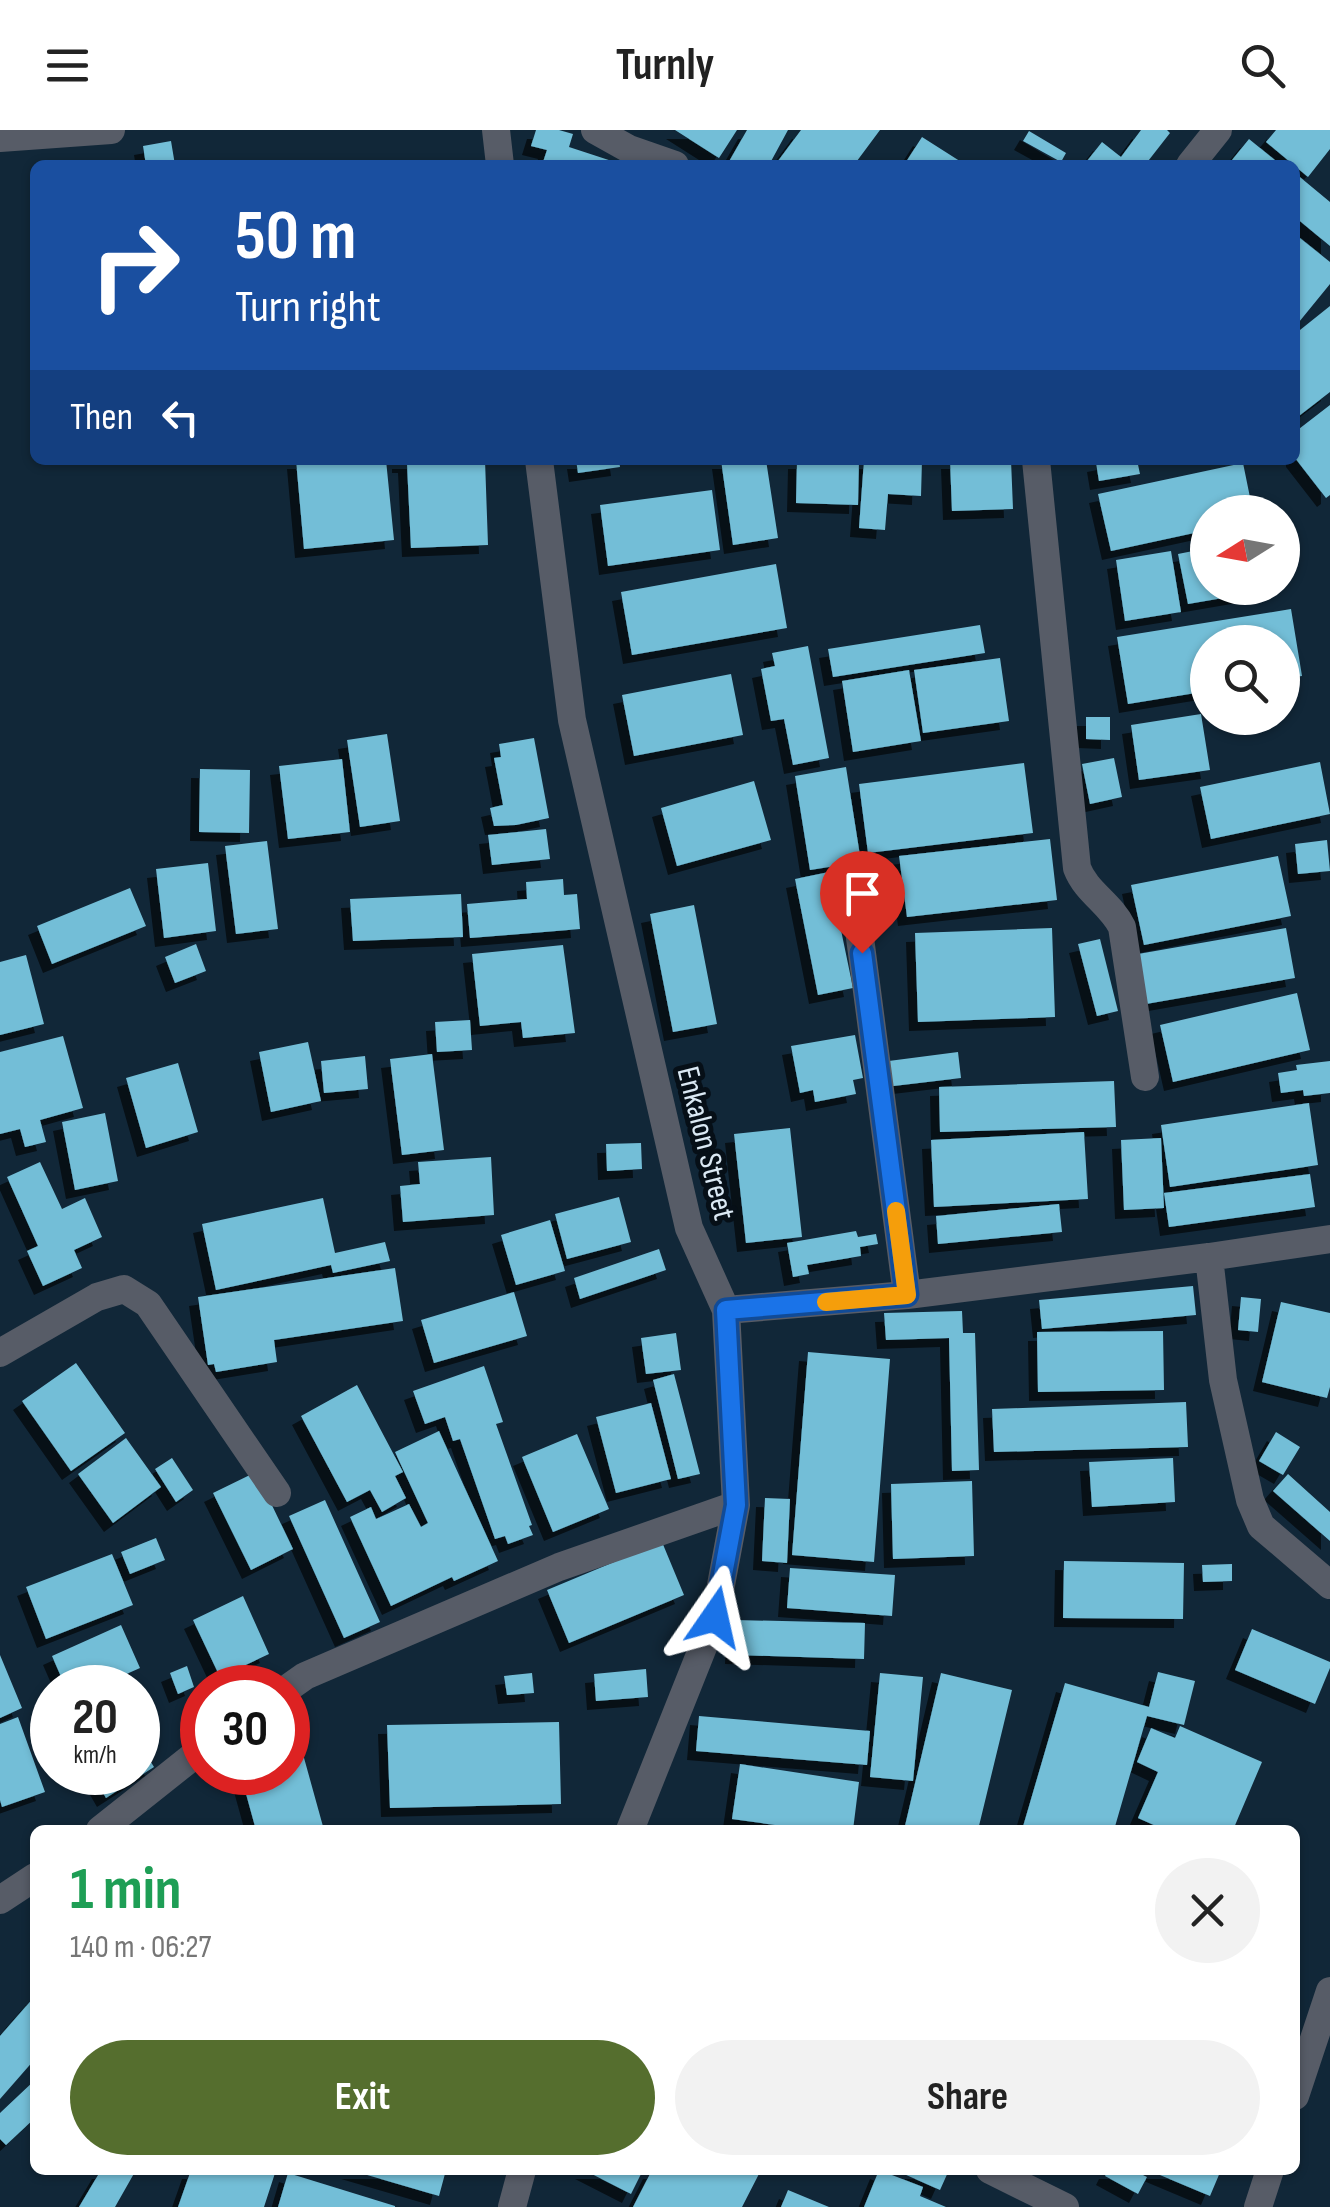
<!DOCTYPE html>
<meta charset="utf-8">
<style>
:root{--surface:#fff;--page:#f2f2f2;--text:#222;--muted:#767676;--accent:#556e2e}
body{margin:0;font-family:"Sofia Sans Condensed",sans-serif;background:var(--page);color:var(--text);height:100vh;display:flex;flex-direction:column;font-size:38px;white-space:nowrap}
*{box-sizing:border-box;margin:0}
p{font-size:32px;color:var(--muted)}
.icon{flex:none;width:55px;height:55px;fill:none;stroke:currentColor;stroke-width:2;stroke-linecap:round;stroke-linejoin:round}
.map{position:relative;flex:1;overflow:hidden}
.sheet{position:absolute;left:30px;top:1695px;width:1270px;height:350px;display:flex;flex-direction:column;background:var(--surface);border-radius:15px;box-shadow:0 2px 8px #0004}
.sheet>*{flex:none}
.hud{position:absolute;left:30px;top:30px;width:1270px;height:305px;border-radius:15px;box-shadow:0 2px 8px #0004;background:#1a4fa0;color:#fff;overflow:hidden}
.needle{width:65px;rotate:259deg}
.tools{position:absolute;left:1190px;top:365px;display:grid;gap:20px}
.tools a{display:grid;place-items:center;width:110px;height:110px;border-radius:50%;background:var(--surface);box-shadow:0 2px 8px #0004;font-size:50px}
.speed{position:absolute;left:30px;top:1535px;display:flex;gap:20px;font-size:50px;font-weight:700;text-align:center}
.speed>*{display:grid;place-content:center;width:130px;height:130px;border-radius:50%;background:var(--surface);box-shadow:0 2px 8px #0004;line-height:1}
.speed small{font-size:25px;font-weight:400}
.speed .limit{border:15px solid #d22;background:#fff;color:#111}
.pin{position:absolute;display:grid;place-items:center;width:85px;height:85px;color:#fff;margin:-102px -42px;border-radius:50% 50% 50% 0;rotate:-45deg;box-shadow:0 0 10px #0007}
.pin .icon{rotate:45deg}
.me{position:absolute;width:110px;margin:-55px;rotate:11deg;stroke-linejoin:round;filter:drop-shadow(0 0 8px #0008)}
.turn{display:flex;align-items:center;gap:35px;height:210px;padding:0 40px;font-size:45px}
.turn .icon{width:130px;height:130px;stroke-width:2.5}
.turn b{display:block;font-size:70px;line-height:85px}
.then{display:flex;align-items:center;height:95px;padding:0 40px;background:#0003;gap:20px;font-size:38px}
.round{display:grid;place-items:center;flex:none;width:105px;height:105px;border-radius:52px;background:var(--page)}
.headline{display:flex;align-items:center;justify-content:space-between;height:170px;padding:0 40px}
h1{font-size:60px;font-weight:700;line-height:75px;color:#1e9e55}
.primary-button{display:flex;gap:20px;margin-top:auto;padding:20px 40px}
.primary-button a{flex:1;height:115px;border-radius:60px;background:var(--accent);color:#fff;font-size:40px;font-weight:700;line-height:115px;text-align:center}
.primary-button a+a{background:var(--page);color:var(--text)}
header{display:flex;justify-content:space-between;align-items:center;height:130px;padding:0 40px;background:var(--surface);font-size:45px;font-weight:700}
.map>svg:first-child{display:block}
</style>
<header><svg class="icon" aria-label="menu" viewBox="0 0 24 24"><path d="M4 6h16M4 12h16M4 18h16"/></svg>Turnly<svg class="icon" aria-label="search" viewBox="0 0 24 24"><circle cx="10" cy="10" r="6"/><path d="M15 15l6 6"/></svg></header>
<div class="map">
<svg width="1330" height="2077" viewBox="0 0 1330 2077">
<defs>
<filter id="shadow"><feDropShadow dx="-9" dy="9" stdDeviation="0" flood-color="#0009"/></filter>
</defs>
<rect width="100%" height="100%" fill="#112738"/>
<path fill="#73bed7" filter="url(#shadow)" d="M536,0H559L573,4L569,17L624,35H542L547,20L531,16Z
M675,0H737L719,28Z
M747,0H788L769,35H727Z
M801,0H880L854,35H775Z
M1141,0H1167L1170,3L1145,35H1092L1087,31L1102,12L1121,27Z
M1276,0H1330V19L1308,47L1266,12Z
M1029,1L1066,23L1061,32L1023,11Z
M922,7L966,35H904Z
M1249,9L1281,35H1228Z
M171,11L175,35H146L143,16Z
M1295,43L1330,72V116L1295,87Z
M1295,104L1330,132V154L1299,192L1295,189Z
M1330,176V262L1295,289V204Z
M1330,275V365L1326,368L1295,328V302Z
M296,330H386L394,410L304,419Z
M401,330H485L488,415L411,418L407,334H401Z
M576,330H619L620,337L578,343Z
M721,330H766L778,408L733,415Z
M797,330H859L858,375L796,373Z
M864,330H922L921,366L888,364L885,400L859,398Z
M950,330H1011L1013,379L952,381Z
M1111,330H1137L1140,344L1099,351L1096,333Z
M1243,333L1253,382H1208V400L1111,421L1098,364Z
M712,360L720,420L608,436L600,375Z
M1208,418V458H1251L1252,463L1188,474L1178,424Z
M1171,421L1181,482L1125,491L1116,430Z
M776,434L787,498L632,525L621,462Z
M1291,479L1302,546L1282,549V512H1208V561L1128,574L1117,507Z
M980,495L985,523L833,547L828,519Z
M808,516L829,628L793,635L784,589L771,591L761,539L775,536L772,523Z
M1000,528L1009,591L923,603L914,540Z
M909,540L921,611L853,622L842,551Z
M731,544L743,605L634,626L622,565Z
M1201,584L1210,640L1139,650L1131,595Z
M1086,587H1110V610L1086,609Z
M387,604L400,691L360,697L347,610Z
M534,608L549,688L516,695L494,696L490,678L503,675L494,628L501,627L499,614Z
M1114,628L1122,667L1090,674L1082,634Z
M342,629L350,702L288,709L279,636Z
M1320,632L1330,684L1211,709L1200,657Z
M1024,633L1033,703L868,723L859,654Z
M846,637L861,732L810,740L795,646Z
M200,639L250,640L249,703L199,702Z
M754,651L771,710L677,736L661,678Z
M546,699L550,729L492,735L488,705Z
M1050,709L1057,770L907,787L899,726Z
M1327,710L1330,741L1298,744L1295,714Z
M267,711L278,799L236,804L225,716Z
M1278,726L1291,786L1144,815L1131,755Z
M208,733L216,801L164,808L156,739Z
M829,742L853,858L818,865L795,749Z
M563,749L564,765L577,764L580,799L470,808L467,774L527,769L526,752Z
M130,758L146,796L52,834L37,796Z
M461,764L463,807L353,811L350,769Z
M694,775L717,894L673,902L650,784Z
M1052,798L1055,887L918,892L915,803Z
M1286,798L1295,848L1146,874L1138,824Z
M1100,809L1118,881L1097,886L1078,814Z
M196,814L206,841L175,853L165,827Z
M563,815L575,903L523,908L521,892L480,896L472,824Z
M26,825L44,894L0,905V832Z
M1297,863L1310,920L1173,952L1160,895Z
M470,890L472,920L437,922L435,892Z
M855,905L863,948L853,950L856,964L815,972L813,960L800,963L791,916Z
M63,906L83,978L40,990L46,1012L25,1017L20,999L0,1004V922Z
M308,912L321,971L271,982L259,922Z
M958,922L961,948L885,957L881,932Z
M432,924L444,1020L402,1025L390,929Z
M365,926L368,959L324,963L321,931Z
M1330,931V963L1304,966L1303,960L1281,963L1278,943L1297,940L1296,935Z
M178,933L198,1002L146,1018L126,948Z
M1114,951L1116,997L940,1002L939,957Z
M1309,973L1318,1035L1170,1057L1161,995Z
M105,983L118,1051L75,1060L62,992Z
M790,998L802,1107L746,1113L734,1004Z
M1084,1002L1088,1069L934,1077L931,1010Z
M1161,1008L1164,1078L1124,1080L1121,1010Z
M641,1013L642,1039L607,1041L606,1014Z
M491,1027L494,1085L403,1092L400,1056L420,1054L418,1032Z
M40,1032L62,1079L85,1068L102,1107L74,1120L82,1138L43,1156L27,1121L38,1116L7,1047Z
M1310,1044L1315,1077L1169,1097L1164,1063Z
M619,1067L631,1112L567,1129L555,1084Z
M323,1068L335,1123L385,1112L390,1131L333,1143L331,1135L216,1160L202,1094Z
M1059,1074L1062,1102L938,1114L936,1086Z
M550,1090L565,1141L516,1155L501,1105Z
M856,1101L858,1107L876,1104L878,1114L860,1117L861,1126L807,1135L809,1144L793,1147L787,1113Z
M659,1119L666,1140L580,1169L574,1148Z
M395,1138L403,1191L274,1210L277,1232L216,1242L214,1234L208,1235L198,1167Z
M1193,1156L1196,1185L1042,1199L1039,1170Z
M514,1162L527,1206L434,1233L421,1190Z
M1241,1167L1261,1169L1258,1202L1238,1200Z
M1281,1172L1330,1183V1257L1327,1268L1262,1252Z
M962,1181L963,1203H975L979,1340L952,1341L949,1208L886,1210L884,1183Z
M1163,1201L1164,1260L1038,1262L1037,1202Z
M676,1203L681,1240L646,1244L641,1208Z
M808,1222L890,1229L874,1432L792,1425Z
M76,1233L125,1303L71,1341L22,1271Z
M484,1236L503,1292L496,1294L532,1395L529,1396L533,1405L508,1414L505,1406L495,1409L460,1309L453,1311L445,1287L425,1294L413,1261Z
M674,1244L700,1344L678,1349L653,1250Z
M357,1255L403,1342L395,1346L406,1368L382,1382L370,1360L347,1372L301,1286Z
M1186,1272L1188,1317L994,1322L992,1279Z
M651,1273L671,1349L616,1363L596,1287Z
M439,1301L498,1431L454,1451L452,1447L391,1476L350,1387L371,1377L376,1389L409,1374L421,1397L428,1393L395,1322Z
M1276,1302L1300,1317L1283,1345L1259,1331Z
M577,1304L609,1379L553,1402L522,1327Z
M126,1308L161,1357L113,1393L78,1344Z
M172,1328L193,1360L176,1372L155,1339Z
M1173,1328L1175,1372L1092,1377L1089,1332Z
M256,1342L293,1419L251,1440L213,1363Z
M1288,1344L1330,1382V1411L1273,1361Z
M972,1351L974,1426L893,1429L891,1354Z
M765,1368L790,1369L787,1433L762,1431Z
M325,1370L380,1492L344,1508L289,1386Z
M156,1408L165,1430L130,1444L121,1422Z
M662,1412L684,1465L569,1513L547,1460Z
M112,1424L133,1475L46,1509L26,1457Z
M1064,1431L1184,1433L1183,1489L1063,1488Z
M1232,1434V1451L1203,1452L1202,1435Z
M790,1438L895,1445L892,1486L787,1478Z
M243,1466L269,1524L220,1547L193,1490Z
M735,1490L865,1493L864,1529L734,1525Z
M121,1495L140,1538L95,1558H66L52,1526Z
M1252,1499L1330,1532V1538L1315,1574L1235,1540Z
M0,1525L22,1578L0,1588Z
M187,1536L194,1557L178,1564L170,1543Z
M646,1539L648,1567L596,1571L594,1544Z
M1158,1542L1195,1551L1184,1595L1147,1586L1114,1700H1022L1065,1553L1149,1577Z
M532,1543L534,1563L507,1565L504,1546Z
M880,1543L923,1547L913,1651L870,1647Z
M941,1543L1012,1560L978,1700H904Z
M699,1586L870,1601L867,1635L696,1621Z
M18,1587L45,1662L2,1677L0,1670V1594Z
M559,1592L561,1674L390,1678L387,1595Z
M1180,1596L1262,1632L1233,1700H1165L1138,1688L1158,1642L1137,1632L1151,1598L1175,1608Z
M138,1611L154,1637L106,1668L91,1642H138Z
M301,1617L324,1700H256L240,1642H288V1621Z
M740,1634L859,1652L853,1700H812L732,1689Z
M35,1866V1929L0,1969V1906Z
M35,1950V1988L6,2015L0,2009V1983Z
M101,2040H136L115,2077H79Z
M191,2040H276L264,2077H178Z
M350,2040H446L439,2066Z
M584,2040H643L631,2064Z
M652,2040H761L742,2077H633Z
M879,2040L923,2057L920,2066L946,2077H864Z
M906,2040H949L940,2060L904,2044Z
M1108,2040H1133L1147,2047L1138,2064L1105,2046Z
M1148,2040H1221L1210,2066Z
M288,2043L395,2076V2077H278Z
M788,2060L829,2077H781Z"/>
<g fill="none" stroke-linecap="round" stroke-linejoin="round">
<path stroke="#575c67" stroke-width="28" d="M496,0L500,35
M595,0L629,19L675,35
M0,8L111,0
M1190,35L1218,0
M539,330L572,590L689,1098L726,1180L736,1375L715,1487L630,1700
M1036,330L1077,738C1086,762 1111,774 1122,797L1145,947
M857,785L907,1165
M1209,1127L1223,1250L1250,1370L1261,1396L1330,1455
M726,1180L907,1165L1209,1127L1330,1109
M0,1223L97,1167L124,1159L148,1174L277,1363
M288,1558L305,1546L559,1437L736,1375
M100,1700L202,1619
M0,1770L35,1747
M1295,1966L1330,1861
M990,2040L1065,2077
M512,2077L522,2040
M1258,2077L1270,2040"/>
</g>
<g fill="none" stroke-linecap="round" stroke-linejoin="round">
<g stroke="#114b97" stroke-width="25">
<path id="route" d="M715,1487L736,1375L726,1180L907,1165L862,823"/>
</g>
<use href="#route" stroke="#1a73e8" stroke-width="18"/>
<path stroke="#f59e0b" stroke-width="18" d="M826,1172L907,1165L896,1081"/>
</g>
<g text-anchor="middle" stroke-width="10" stroke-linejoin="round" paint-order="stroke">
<g font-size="32" fill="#dbe9f4" stroke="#060f17">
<text transform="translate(707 1013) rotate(76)" y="11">Enkalon Street</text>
</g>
</g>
</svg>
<div class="tools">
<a><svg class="needle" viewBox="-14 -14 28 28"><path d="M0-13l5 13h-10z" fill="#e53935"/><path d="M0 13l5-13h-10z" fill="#767676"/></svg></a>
<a><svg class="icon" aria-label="search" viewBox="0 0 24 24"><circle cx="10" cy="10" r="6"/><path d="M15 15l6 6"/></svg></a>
</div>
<div class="speed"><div>20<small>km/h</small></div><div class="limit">30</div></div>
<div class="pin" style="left:862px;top:823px;background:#d93025"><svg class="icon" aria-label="arrive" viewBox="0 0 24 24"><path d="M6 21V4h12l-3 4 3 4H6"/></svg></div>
<svg class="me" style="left:715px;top:1487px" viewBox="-20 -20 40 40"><path d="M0-17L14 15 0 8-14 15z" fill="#1a73e8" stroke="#fff" stroke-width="4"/></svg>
<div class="hud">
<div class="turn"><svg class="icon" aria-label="right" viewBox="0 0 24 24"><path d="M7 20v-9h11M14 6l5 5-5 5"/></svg><div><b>50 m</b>Turn right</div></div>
<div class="then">Then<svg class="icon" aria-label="left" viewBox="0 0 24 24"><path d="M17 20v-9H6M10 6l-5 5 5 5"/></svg></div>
</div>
<section class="sheet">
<div class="headline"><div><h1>1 min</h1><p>140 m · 06:27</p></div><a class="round"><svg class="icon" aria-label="close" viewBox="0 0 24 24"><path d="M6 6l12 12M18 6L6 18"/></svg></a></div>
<div class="primary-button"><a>Exit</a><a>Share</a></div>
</section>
</div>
